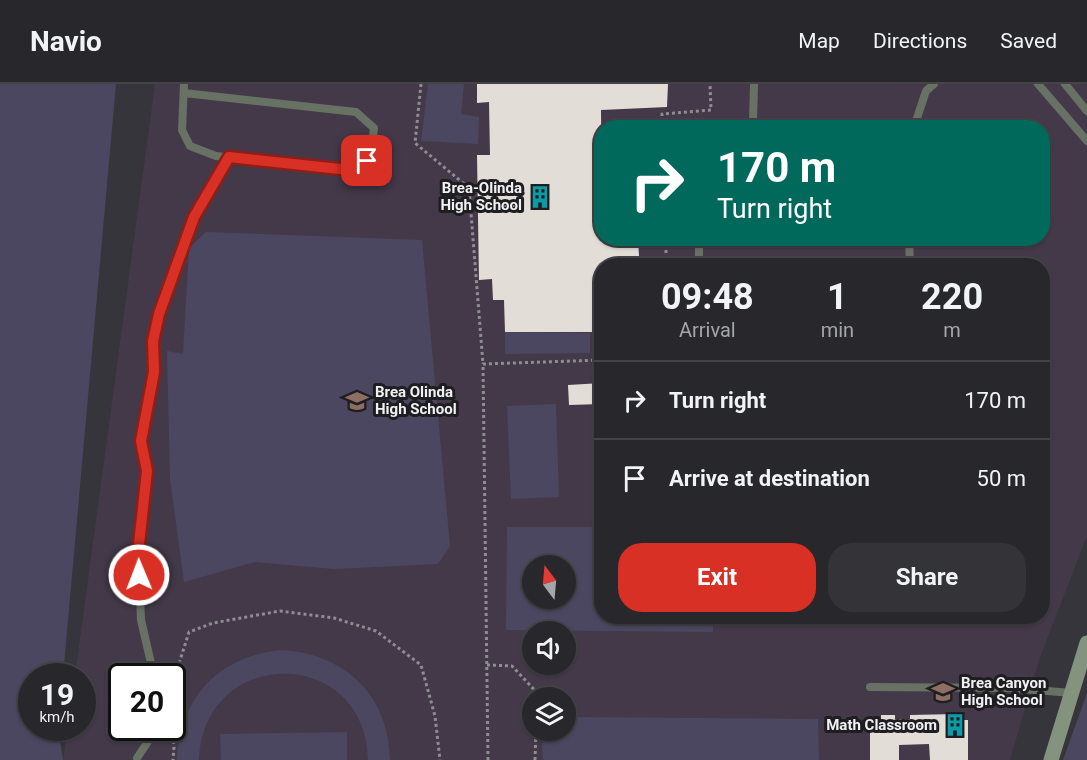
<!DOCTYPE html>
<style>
:root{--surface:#28282c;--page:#343438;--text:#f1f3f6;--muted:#a5a6a9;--line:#444448;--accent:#d93025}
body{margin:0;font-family:Roboto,sans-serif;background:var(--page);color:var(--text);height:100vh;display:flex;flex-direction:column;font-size:22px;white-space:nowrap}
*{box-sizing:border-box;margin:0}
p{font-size:20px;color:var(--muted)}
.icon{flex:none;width:33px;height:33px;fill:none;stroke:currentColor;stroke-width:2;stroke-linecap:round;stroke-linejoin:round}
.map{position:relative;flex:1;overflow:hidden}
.panel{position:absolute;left:594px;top:174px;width:456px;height:366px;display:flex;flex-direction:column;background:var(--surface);border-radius:24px;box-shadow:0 2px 4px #0004,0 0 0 2px var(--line)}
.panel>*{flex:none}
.banner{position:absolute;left:594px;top:36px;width:456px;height:126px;border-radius:24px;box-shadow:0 2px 4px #0004,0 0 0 2px var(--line);background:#00695c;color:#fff;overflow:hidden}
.needle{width:39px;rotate:344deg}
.fabs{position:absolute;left:522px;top:471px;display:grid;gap:12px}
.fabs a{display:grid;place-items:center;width:54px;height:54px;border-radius:50%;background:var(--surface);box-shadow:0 2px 4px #0004,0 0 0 2px var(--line);font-size:30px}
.speed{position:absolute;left:18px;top:579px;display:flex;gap:12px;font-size:30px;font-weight:700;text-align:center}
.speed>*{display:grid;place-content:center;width:78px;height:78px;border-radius:50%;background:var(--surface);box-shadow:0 2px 4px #0004,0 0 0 2px var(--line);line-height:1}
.speed small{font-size:15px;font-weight:400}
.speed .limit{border:3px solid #111;border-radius:9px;background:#fff;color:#111}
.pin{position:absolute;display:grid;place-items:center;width:51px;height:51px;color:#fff;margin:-26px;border-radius:12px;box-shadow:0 3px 9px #0006}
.me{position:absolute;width:66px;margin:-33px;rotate:359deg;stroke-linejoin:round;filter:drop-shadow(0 0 4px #0008)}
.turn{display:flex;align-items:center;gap:21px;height:126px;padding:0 24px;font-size:27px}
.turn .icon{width:78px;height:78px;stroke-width:2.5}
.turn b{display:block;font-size:42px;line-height:51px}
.eta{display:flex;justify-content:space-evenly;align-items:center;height:102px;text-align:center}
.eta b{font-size:36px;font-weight:700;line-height:42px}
.action{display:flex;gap:12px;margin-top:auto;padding:12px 24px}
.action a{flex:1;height:69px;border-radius:24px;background:var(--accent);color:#fff;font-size:24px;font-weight:700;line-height:69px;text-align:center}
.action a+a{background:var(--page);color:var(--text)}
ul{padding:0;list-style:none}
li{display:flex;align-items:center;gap:18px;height:78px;padding:0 24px;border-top:2px solid var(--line)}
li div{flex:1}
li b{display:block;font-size:22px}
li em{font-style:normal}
header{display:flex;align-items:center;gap:36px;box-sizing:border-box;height:84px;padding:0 30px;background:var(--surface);border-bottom:2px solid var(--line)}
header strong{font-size:28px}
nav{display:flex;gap:33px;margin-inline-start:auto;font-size:21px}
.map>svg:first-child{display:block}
</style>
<header>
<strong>Navio</strong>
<nav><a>Map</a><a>Directions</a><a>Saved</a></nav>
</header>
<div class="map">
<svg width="1087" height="676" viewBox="0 0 1087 676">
<rect width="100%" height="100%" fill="#36353b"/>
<path fill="#443949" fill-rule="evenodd" d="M155,0H1087V452L1039,576L1010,676H63L68,644H82V592H75ZM602,44H1042V154H602ZM602,182H1042V532H602ZM532,482H566V514H532ZM532,548H566V580H532ZM122,592H172V644H122ZM532,614H566V646H532Z"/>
<path fill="#4b4761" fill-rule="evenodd" d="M0,0H116L63,592H32V644H58L63,676H0Z
M428,0H464L461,30L479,33L478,60L421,57Z
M206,148L422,156L450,462L438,480L334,485L255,478L184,498L170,395L167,267L183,270L189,164Z
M505,248L590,249V269L505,270Z
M556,320L559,413L511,415L507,322Z
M507,443H601L602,532L713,533V548L506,546ZM532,482H566V514H532Z
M282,566C345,570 389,611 390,676H368C366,561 203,561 199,676H177C180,613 219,572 282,566Z
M1087,609V676H1063Z
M569,633L818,635L819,676H543L542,661L545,647L566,646V634Z
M347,648V676H221L220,650Z"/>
<path fill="#4f778b" d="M593,342H601V407H593Z"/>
<path fill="#e3ddd7" d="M477,0H668L667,23L601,26L602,154H638L639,172L633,173L634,182H602V236L592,237L594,248H505L504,216H493L492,195L479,196L477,71H490L489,18L477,19Z
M602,299V320L569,321L568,301Z
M957,630V636H968V676H930L929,660L899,661V676H870V637H881V631H895V635H910V631Z"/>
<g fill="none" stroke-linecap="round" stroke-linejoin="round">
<path stroke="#8e8d92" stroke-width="3" stroke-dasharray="3 3" stroke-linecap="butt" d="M421,0L415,59L469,104L483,280
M662,44V30L711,26L710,0
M666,154V182
M487,581L512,582L542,614
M172,602L189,548L213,539L280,527L334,534L376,547L421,581L435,632L440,676
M172,639L174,663L173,676
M488,676L483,280L602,276
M535,676L536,646"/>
<path stroke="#687264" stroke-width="8" d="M754,0L753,39L916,38
M1038,0L1087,57
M1065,0L1087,27
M184,9L356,28L374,44L372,62L367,77L349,86L216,72L190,62L182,46L184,0
M914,43L926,7L934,0
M909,154L910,182
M699,182V154
M154,592L141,536L138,469L147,387L141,357L154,288L153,257L159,230L194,133L229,73
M870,603L1011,604L1072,609
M137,674L155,647V644"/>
<path stroke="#84937d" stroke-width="15" d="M1051,676L1087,559"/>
</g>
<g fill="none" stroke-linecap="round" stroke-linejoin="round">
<g stroke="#8d1f18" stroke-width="15">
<path id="route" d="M139,491L138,469L147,387L141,357L154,288L153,257L159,230L194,133L229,73L349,86L367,77"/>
</g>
<use href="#route" stroke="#d93025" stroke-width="10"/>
</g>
<defs>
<g id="building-bare" transform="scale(1.8)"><path d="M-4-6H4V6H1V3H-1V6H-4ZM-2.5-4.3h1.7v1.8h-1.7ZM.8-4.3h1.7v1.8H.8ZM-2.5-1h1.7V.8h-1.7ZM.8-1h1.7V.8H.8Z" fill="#0f9aa8" stroke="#1e1d20" stroke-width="2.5" paint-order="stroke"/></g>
<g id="school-bare" transform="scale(1.8)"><path d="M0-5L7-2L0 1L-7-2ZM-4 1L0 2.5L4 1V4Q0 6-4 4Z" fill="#8d6e63" stroke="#1e1d20" stroke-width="2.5" paint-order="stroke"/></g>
</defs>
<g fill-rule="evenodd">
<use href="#building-bare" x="540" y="113"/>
<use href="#school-bare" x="357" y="317"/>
<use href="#school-bare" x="943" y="608"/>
<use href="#building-bare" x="955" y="641"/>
</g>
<g text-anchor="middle" stroke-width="6" stroke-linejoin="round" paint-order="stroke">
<g font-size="15" font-weight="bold" fill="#f1f1f4" stroke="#1e1d20" text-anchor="end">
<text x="522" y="109">Brea-Olinda<tspan x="522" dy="17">High School</tspan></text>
<text x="375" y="313" text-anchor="start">Brea Olinda<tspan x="375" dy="17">High School</tspan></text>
<text x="961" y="604" text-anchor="start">Brea Canyon<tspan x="961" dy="17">High School</tspan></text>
<text x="937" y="646">Math Classroom</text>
</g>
</g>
</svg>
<div class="fabs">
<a><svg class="needle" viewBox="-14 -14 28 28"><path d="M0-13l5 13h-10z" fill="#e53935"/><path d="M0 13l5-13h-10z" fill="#a5a6a9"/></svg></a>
<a><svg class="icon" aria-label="sound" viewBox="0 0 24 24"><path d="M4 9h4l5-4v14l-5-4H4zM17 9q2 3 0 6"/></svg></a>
<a><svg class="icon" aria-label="layers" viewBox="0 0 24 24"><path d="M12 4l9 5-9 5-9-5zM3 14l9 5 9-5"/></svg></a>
</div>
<div class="speed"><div>19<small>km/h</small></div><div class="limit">20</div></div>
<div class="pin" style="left:367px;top:77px;background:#d93025"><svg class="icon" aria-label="arrive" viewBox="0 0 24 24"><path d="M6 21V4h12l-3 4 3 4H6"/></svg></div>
<svg class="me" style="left:139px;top:491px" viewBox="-20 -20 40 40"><circle r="17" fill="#d93025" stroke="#fff" stroke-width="3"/><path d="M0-11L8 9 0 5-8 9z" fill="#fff"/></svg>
<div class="banner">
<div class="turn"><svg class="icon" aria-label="right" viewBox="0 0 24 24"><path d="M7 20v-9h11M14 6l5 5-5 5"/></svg><div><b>170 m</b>Turn right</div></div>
</div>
<section class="panel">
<div class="eta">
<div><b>09:48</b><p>Arrival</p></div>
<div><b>1</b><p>min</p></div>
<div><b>220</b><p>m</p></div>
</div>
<ul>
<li><svg class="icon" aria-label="right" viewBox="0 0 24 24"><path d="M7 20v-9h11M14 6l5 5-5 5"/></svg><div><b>Turn right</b></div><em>170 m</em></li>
<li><svg class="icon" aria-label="arrive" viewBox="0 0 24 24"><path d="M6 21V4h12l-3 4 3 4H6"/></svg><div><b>Arrive at destination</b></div><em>50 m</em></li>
</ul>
<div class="action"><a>Exit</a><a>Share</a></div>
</section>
</div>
